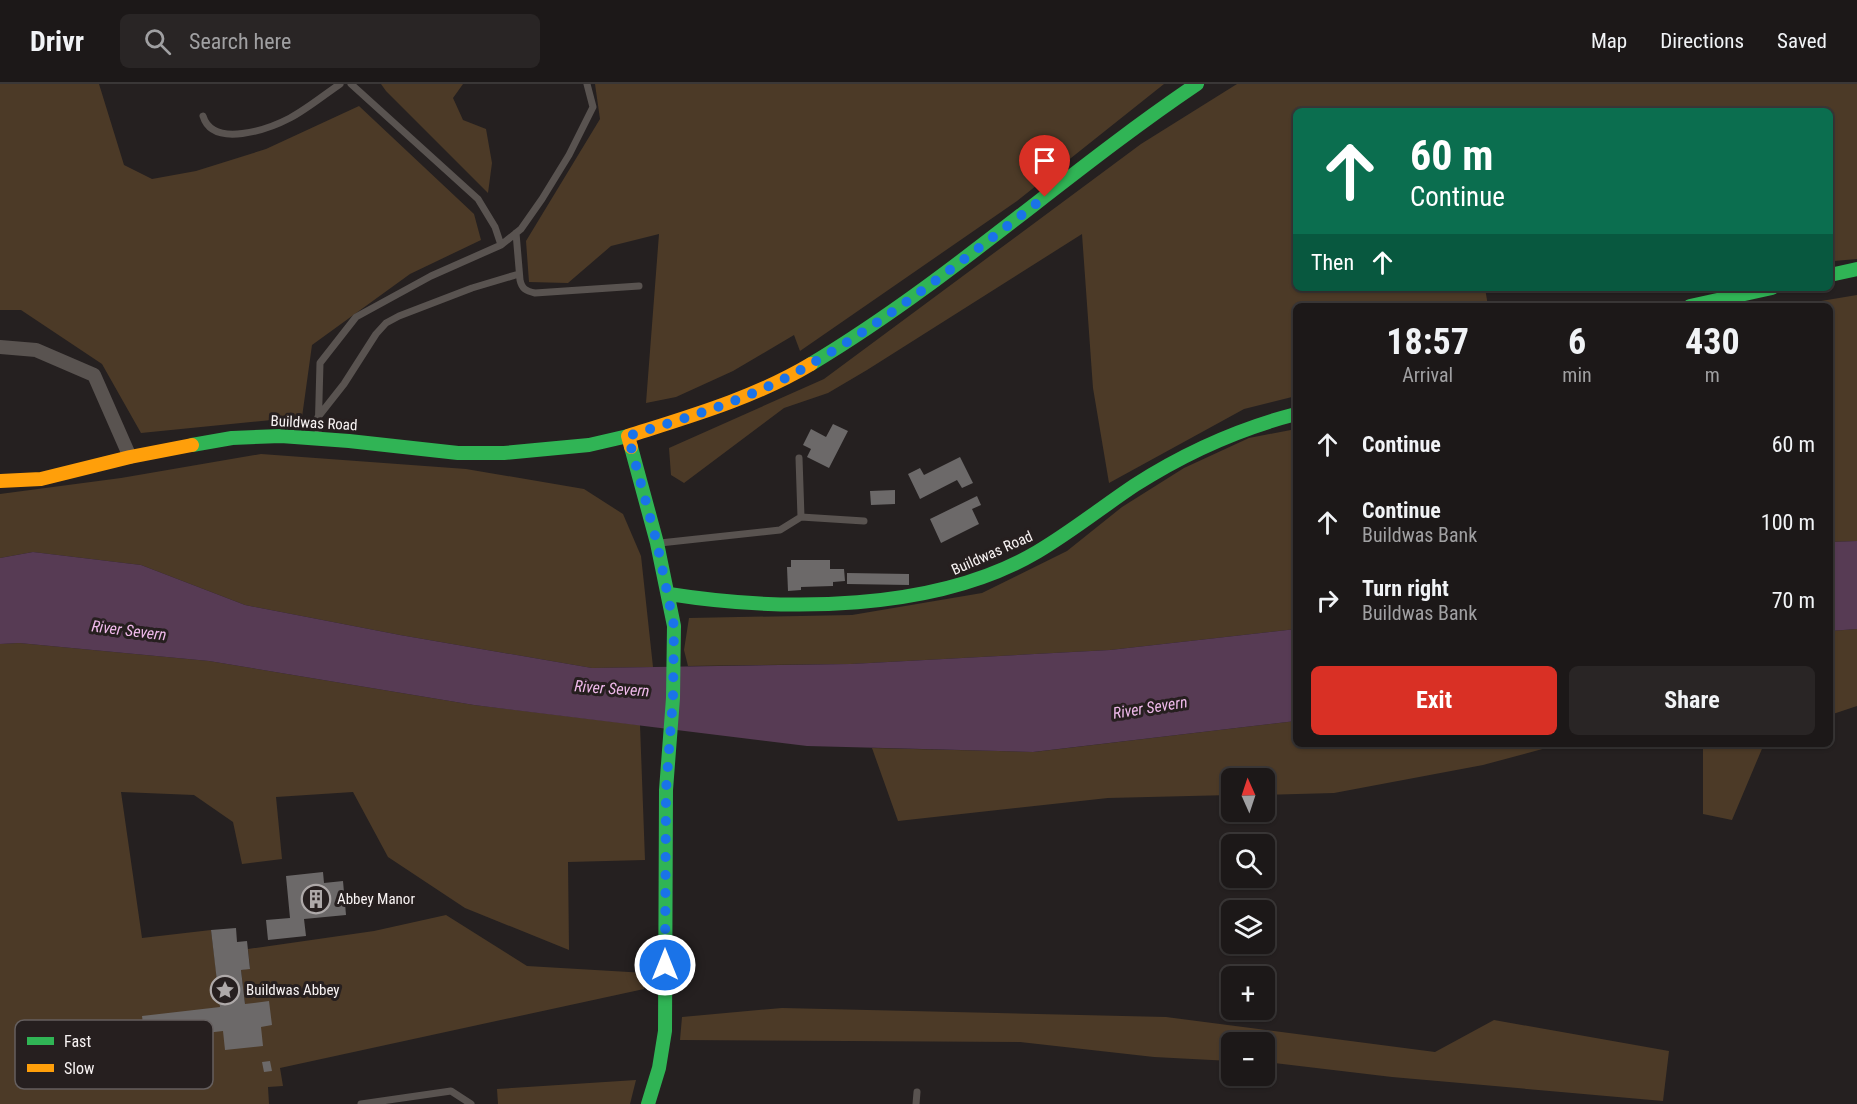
<!DOCTYPE html>
<meta charset="utf-8">
<style>
:root{--surface:#1c1818;--page:#292525;--text:#f1f3f6;--muted:#a0a0a2;--line:#3a3737;--accent:#d93025}
body{margin:0;font-family:"Roboto Condensed",sans-serif;background:var(--page);color:var(--text);height:100vh;display:flex;flex-direction:column;font-size:22px;white-space:nowrap}
*{box-sizing:border-box;margin:0}
p{font-size:20px;color:var(--muted)}
.icon{flex:none;width:33px;height:33px;fill:none;stroke:currentColor;stroke-width:2;stroke-linecap:round;stroke-linejoin:round}
.map{position:relative;flex:1;overflow:hidden}
.drawer{position:absolute;left:1293px;top:219px;width:540px;height:444px;display:flex;flex-direction:column;background:var(--surface);border-radius:9px;box-shadow:0 2px 4px #0004,0 0 0 2px var(--line)}
.drawer>*{flex:none}
.hud{position:absolute;left:1293px;top:24px;width:540px;height:183px;border-radius:9px;box-shadow:0 2px 4px #0004,0 0 0 2px var(--line);background:#0b6e4f;color:#fff;overflow:hidden}
.needle{width:39px;rotate:357deg}
.controls{position:absolute;left:1221px;top:684px;display:grid;gap:12px}
.controls a{display:grid;place-items:center;width:54px;height:54px;border-radius:9px;background:var(--surface);box-shadow:0 2px 4px #0004,0 0 0 2px var(--line);font-size:30px}
.pin{position:absolute;display:grid;place-items:center;width:51px;height:51px;color:#fff;margin:-62px -26px;border-radius:50% 50% 50% 0;rotate:-45deg;box-shadow:0 0 6px #0007}
.pin .icon{rotate:45deg}
.me{position:absolute;width:66px;margin:-33px;rotate:0deg;stroke-linejoin:round;filter:drop-shadow(0 0 4px #0008)}
.turn{display:flex;align-items:center;gap:21px;height:126px;padding:0 18px;font-size:27px}
.turn .icon{width:78px;height:78px;stroke-width:2.5}
.turn b{display:block;font-size:42px;line-height:51px}
.then{display:flex;align-items:center;height:57px;padding:0 18px;background:#0003;gap:12px;font-size:22px}
.eta{display:flex;justify-content:space-evenly;align-items:center;height:102px;text-align:center}
.eta b{font-size:36px;font-weight:700;line-height:42px}
.primary-button{display:flex;gap:12px;margin-top:auto;padding:12px 18px}
.primary-button a{flex:1;height:69px;border-radius:9px;background:var(--accent);color:#fff;font-size:24px;font-weight:700;line-height:69px;text-align:center}
.primary-button a+a{background:var(--page);color:var(--text)}
ul{padding:0;list-style:none}
li{display:flex;align-items:center;gap:18px;height:78px;padding:0 18px}
li div{flex:1}
li b{display:block;font-size:22px}
li em{font-style:normal}
header{display:flex;align-items:center;gap:36px;box-sizing:border-box;height:84px;padding:0 30px;background:var(--surface);border-bottom:2px solid var(--line)}
header strong{font-size:28px}
nav{display:flex;gap:33px;margin-inline-start:auto;font-size:21px}
.search{width:420px;height:54px;background:var(--page);display:flex;align-items:center;gap:15px;box-sizing:border-box;padding:0 21px;border-radius:9px;color:var(--muted);font-size:22px}
.map>svg:first-child{display:block}
</style>
<header>
<strong>Drivr</strong>
<div class="search"><svg class="icon" aria-label="search" viewBox="0 0 24 24"><circle cx="10" cy="10" r="6"/><path d="M15 15l6 6"/></svg>Search here</div>
<nav><a>Map</a><a>Directions</a><a>Saved</a></nav>
</header>
<div class="map">
<svg width="1857" height="1020" viewBox="0 0 1857 1020">
<rect width="100%" height="100%" fill="#252020"/>
<path fill="#4c3a27" d="M0,0H99L124,81L152,95L196,87L266,65L359,22L474,130L481,156L410,190L312,261L302,333L141,349L102,280L21,226H0Z
M381,0H463L453,14L463,36L486,45L492,79L488,109L386,7Z
M595,0H1164L1017,117L800,267L794,251L733,287L676,313L646,319L659,150L611,162L568,199L529,198L526,157L600,35Z
M1237,0H1857V175L1834,177L1830,169V27H1296V204H1485L1488,222H1296V312L1244,325L1109,399L1093,304L1082,150L867,286L828,309L784,324L684,399L671,391L669,364L824,295L1141,60Z
M1857,211V457L1830,458V222H1791Z
M1296,345V545L1110,566L851,580L688,582L684,566L689,534L852,531L982,509L1067,467L1122,423L1184,384L1249,354Z
M261,370L466,385L584,405L623,430L641,472L653,583L592,584L400,551L245,521L141,481L33,468L0,474V410L121,394Z
M1857,545V622L1830,631V547Z
M19,559L209,577L474,621L640,641L645,776L568,778L569,866L465,824L388,773L353,708L276,713L282,775L242,780L233,738L194,711L121,708L142,854L211,846L221,926L240,923L245,920L241,886L250,884L248,865L374,847L446,831L527,882L646,889L644,905L280,984L283,1002L268,1003L269,1020H0V560Z
M1296,637V660H1561L1483,681L1334,709L1265,711L1264,694H1232L1231,711L1108,714L898,737L872,664L1034,668Z
M1703,660H1764L1732,736L1703,730Z
M782,924L1166,933L1435,968L1494,936L1669,967L1663,1017L1392,993L1265,978L1264,958H1232L1231,977L1154,973L1020,958L680,956L682,933Z
M636,996L630,1020H498L497,1005Z"/>
<path fill="#573b54" d="M1857,457V545L1830,547V458Z
M33,468L141,481L245,521L400,551L592,584L851,580L1110,566L1296,545V637L1033,668L807,662L474,621L209,577L19,559L0,560V474Z"/>
<path fill="#6c6969" d="M833,340L848,347L829,384L807,373L811,365L803,361L811,345L826,353Z
M960,373L973,399L962,404L957,396L920,415L908,390L920,384L924,391Z
M895,406V420L871,421L870,407Z
M977,412L981,421L972,425L979,440L941,459L930,435Z
M791,476H830V485H844L845,497L833,498V502L801,503V506L788,507L787,483H791Z
M847,489L909,490V501L847,500Z
M323,788L324,799L343,797L346,831L304,835L306,852L268,856L266,836L290,834L286,792Z
M236,844L237,858L247,857L250,885L241,886L245,920L269,917L272,941L261,943L263,962L225,966L223,947L145,956L142,932L220,923L211,846Z
M270,977L272,987L264,988L262,978Z"/>
<g fill="none" stroke-linecap="round" stroke-linejoin="round">
<path stroke="#595350" stroke-width="7" d="M203,32C213,65 269,45 290,34C307,25 324,11 340,0
M516,149L520,196C522,205 526,207 535,209L639,202
M501,161L521,145L542,115L569,71L593,23L587,0
M318,333L344,300L376,250L386,239L399,232L472,204L519,190
M318,352L320,279L356,233L431,192L501,161L495,143L478,115L351,0
M801,433L864,437
M660,459L780,446L801,433L799,374
M361,1020L451,1007L471,1020
M916,1020L917,1008"/>
<path stroke="#595350" stroke-width="14" d="M0,263L36,266L94,291L130,373"/>
<path stroke="#30b455" stroke-width="14" d="M1830,191L1857,185
M1690,222L1772,204
M811,280C948,198 1065,89 1197,0
M192,361L232,354L281,352L349,357L458,369H504L589,361L628,352
M631,363L657,459L674,542L673,614L666,706L665,947L659,984L648,1020
M669,510C783,528 935,528 1037,468C1071,448 1102,423 1135,401C1185,369 1238,345 1296,330"/>
<path stroke="#ff9f0a" stroke-width="14" d="M631,363L628,352C691,332 754,314 811,280
M0,397L41,395L130,373L192,361"/>
</g>
<g fill="none" stroke-linecap="round" stroke-linejoin="round">
<path stroke="#1a73e8" stroke-width="10" stroke-dasharray="0 18" d="M665,881L666,706L673,614L674,542L657,459L628,352C685,334 742,318 795,289C884,240 964,175 1045,113"/>
</g>
<defs>
<g id="building-ring" transform="scale(1.5)"><circle r="9.5" fill="#261f1f" stroke="#aea9a9" stroke-width="1.5"/><path d="M-4-6H4V6H1V3H-1V6H-4ZM-2.5-4.3h1.7v1.8h-1.7ZM.8-4.3h1.7v1.8H.8ZM-2.5-1h1.7V.8h-1.7ZM.8-1h1.7V.8H.8Z" fill="#aea9a9"/></g>
<g id="sight-ring" transform="scale(1.5)"><circle r="9.5" fill="#261f1f" stroke="#aea9a9" stroke-width="1.5"/><path d="M0-6L1.8-2.2L6-1.7L2.9 1.2L3.7 5.4L0 3.3L-3.7 5.4L-2.9 1.2L-6-1.7L-1.8-2.2Z" fill="#aea9a9"/></g>
</defs>
<g fill-rule="evenodd">
<use href="#building-ring" x="316" y="815"/>
<use href="#sight-ring" x="225" y="906"/>
</g>
<g text-anchor="middle" stroke-width="6" stroke-linejoin="round" paint-order="stroke">
<g font-size="15" fill="#f8f3f3" stroke="#261f1f">
<text transform="translate(314 339) rotate(3)" y="5">Buildwas Road</text>
<text transform="translate(992 469) rotate(-24)" y="5">Buildwas Road</text>
</g>
<g font-size="15" fill="#f8f3f3" stroke="#261f1f" text-anchor="start">
<text x="337" y="820">Abbey Manor</text>
<text x="246" y="911">Buildwas Abbey</text>
</g>
<g font-size="16" font-style="italic" fill="#efb9ea" stroke="#261f1f">
<text transform="translate(129 546) rotate(7)" y="6">River Severn</text>
<text transform="translate(612 604) rotate(4)" y="6">River Severn</text>
<text transform="translate(1150 623) rotate(-9)" y="6">River Severn</text>
</g>
</g>
<rect x="15" y="936" width="198" height="69" rx="9" fill="#261f1f" stroke="#655f5f" stroke-width="1.5"/>
<rect x="27" y="953" width="27" height="8" fill="#30b455"/>
<rect x="27" y="980" width="27" height="8" fill="#ff9f0a"/>
<g font-size="16" fill="#f8f3f3">
<text x="64" y="963">Fast</text>
<text x="64" y="990">Slow</text>
</g>
</svg>
<div class="controls">
<a><svg class="needle" viewBox="-14 -14 28 28"><path d="M0-13l5 13h-10z" fill="#e53935"/><path d="M0 13l5-13h-10z" fill="#a0a0a2"/></svg></a>
<a><svg class="icon" aria-label="search" viewBox="0 0 24 24"><circle cx="10" cy="10" r="6"/><path d="M15 15l6 6"/></svg></a>
<a><svg class="icon" aria-label="layers" viewBox="0 0 24 24"><path d="M12 4l9 5-9 5-9-5zM3 14l9 5 9-5"/></svg></a>
<a>+</a>
<a>−</a>
</div>
<div class="pin" style="left:1045px;top:113px;background:#d93025"><svg class="icon" aria-label="arrive" viewBox="0 0 24 24"><path d="M6 21V4h12l-3 4 3 4H6"/></svg></div>
<svg class="me" style="left:665px;top:881px" viewBox="-20 -20 40 40"><circle r="17" fill="#1a73e8" stroke="#fff" stroke-width="3"/><path d="M0-11L8 9 0 5-8 9z" fill="#fff"/></svg>
<div class="hud">
<div class="turn"><svg class="icon" aria-label="ahead" viewBox="0 0 24 24"><path d="M12 20V5M6 11l6-6 6 6"/></svg><div><b>60 m</b>Continue</div></div>
<div class="then">Then<svg class="icon" aria-label="ahead" viewBox="0 0 24 24"><path d="M12 20V5M6 11l6-6 6 6"/></svg></div>
</div>
<section class="drawer">
<div class="eta">
<div><b>18:57</b><p>Arrival</p></div>
<div><b>6</b><p>min</p></div>
<div><b>430</b><p>m</p></div>
</div>
<ul>
<li><svg class="icon" aria-label="ahead" viewBox="0 0 24 24"><path d="M12 20V5M6 11l6-6 6 6"/></svg><div><b>Continue</b></div><em>60 m</em></li>
<li><svg class="icon" aria-label="ahead" viewBox="0 0 24 24"><path d="M12 20V5M6 11l6-6 6 6"/></svg><div><b>Continue</b><p>Buildwas Bank</p></div><em>100 m</em></li>
<li><svg class="icon" aria-label="right" viewBox="0 0 24 24"><path d="M7 20v-9h11M14 6l5 5-5 5"/></svg><div><b>Turn right</b><p>Buildwas Bank</p></div><em>70 m</em></li>
</ul>
<div class="primary-button"><a>Exit</a><a>Share</a></div>
</section>
</div>
